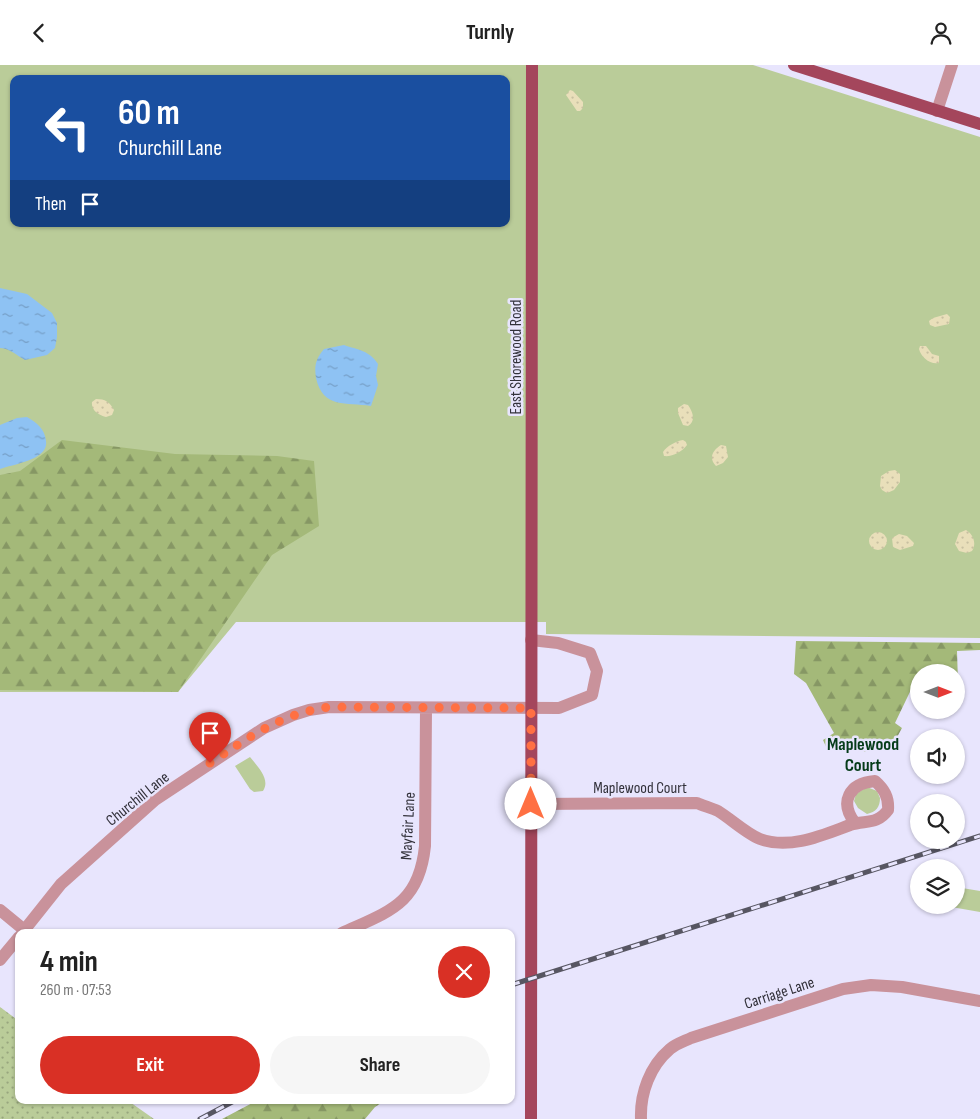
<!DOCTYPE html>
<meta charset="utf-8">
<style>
:root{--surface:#fff;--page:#f6f6f6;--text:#222;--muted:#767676;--accent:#d93025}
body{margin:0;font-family:"Sofia Sans Condensed",sans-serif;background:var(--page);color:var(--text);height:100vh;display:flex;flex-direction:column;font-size:19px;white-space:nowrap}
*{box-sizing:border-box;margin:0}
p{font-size:16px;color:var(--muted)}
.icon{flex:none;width:28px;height:28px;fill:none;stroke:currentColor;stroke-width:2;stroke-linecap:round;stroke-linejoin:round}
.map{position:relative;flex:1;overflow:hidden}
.side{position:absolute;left:15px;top:864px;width:500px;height:175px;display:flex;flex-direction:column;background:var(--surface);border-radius:10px;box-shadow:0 1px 4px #0004}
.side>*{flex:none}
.banner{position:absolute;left:10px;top:10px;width:500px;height:152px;border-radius:10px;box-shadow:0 1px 4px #0004;background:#1a4fa0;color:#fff;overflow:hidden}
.needle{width:32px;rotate:90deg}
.buttons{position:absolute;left:910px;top:599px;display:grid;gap:10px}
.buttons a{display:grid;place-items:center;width:55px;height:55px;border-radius:50%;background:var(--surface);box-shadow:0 1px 4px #0004;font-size:25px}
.pin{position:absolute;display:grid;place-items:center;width:42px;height:42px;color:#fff;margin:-51px -21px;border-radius:50% 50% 50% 0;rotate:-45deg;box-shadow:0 0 5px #0007}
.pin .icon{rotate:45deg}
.me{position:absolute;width:55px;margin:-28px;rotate:0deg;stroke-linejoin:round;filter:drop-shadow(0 0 4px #0008)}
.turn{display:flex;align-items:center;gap:18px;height:105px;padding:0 25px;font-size:22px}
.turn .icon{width:65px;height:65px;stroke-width:2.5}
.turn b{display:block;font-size:35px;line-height:42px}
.then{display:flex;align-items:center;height:48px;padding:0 25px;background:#0003;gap:10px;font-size:19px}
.round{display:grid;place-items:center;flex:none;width:52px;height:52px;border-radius:26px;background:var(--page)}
.summary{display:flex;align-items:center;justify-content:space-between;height:85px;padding:0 25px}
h1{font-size:30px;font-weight:700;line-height:38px}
.primary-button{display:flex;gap:10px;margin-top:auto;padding:10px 25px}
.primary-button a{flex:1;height:58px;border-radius:30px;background:var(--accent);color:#fff;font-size:20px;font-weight:700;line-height:58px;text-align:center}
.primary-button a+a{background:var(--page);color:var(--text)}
header{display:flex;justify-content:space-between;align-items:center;height:65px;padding:0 25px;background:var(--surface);font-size:22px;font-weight:700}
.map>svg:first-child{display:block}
</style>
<header><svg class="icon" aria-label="back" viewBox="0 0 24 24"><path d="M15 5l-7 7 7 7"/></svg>Turnly<svg class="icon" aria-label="person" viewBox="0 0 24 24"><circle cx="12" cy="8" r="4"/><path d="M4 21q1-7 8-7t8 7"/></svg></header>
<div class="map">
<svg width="980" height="1054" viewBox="0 0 980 1054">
<defs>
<pattern id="forest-firs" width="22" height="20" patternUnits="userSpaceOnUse" patternTransform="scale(1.25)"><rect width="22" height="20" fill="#a4b979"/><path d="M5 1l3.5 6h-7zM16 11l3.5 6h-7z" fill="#869764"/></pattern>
<pattern id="sand-dots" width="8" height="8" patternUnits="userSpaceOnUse" patternTransform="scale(1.25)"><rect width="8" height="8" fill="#e9dfba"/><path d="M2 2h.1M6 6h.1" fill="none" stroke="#c8c0a1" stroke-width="1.8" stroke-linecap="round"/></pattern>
<pattern id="park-dots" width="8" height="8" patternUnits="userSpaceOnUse" patternTransform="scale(1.25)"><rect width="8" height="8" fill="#bacc99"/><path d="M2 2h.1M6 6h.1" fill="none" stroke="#98a67e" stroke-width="1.8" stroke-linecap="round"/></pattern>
<pattern id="water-ripples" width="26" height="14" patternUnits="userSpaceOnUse" patternTransform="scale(1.25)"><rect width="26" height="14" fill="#8ec2f3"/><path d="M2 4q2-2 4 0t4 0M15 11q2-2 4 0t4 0" fill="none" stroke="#759ec6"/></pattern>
</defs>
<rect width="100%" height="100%" fill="#e8e5fd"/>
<path fill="#bacc99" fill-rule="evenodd" d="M0,0H753L980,72V573L546,569V557H236L178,627H0ZM14,14H506V159H14Z
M250,692C257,701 271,714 263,726L254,727L250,724L235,701Z
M867,722L877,726L880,733C880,742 876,747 867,749L858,743L854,736L856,729Z
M956,822L980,826V847L940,840H956Z"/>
<path fill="url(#forest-firs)" d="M62,375L175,389L277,391L314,396L319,461L272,490L178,627L0,625V410L20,406Z
M796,576L980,578V585L957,586L958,617L956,618V608H919L895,658L902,663L896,674C881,674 882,683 871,686C862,688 837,684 827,684L823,675L834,668L806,618L794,609Z
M258,1035H386L375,1042L365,1054H222Z"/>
<path fill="url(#sand-dots)" d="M570,25L573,26L583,37V43L580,46H577L566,30Z
M947,249L950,252L949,259L935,262L930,260L929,256L933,253Z
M920,281H926L932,289L939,291V298C930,300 921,292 919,284Z
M96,334C105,334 110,337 114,345L112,350L106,352C98,350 91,345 92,337Z
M684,339L688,340C693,347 696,356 688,361L683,360L678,348V343Z
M683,375L686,377L687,380C682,387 672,392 664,391L663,387C667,381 676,376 683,375Z
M721,380L726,381L728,392L723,398L716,401C708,393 713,385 721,380Z
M895,405L900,409V417L894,425L887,428L882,425L880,421L881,411L889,406Z
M966,465C973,469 977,478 972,486L967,488L959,486L955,479L959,468Z
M869 476a9 9 0 1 1 18 0a9 9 0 1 1-18 0Z
M899,469L907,471L914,478L913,481L900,485L893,482L892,473Z"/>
<path fill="url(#park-dots)" d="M0,942L19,956V1035H127L154,1054H0Z"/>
<path fill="url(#water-ripples)" d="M0,223L27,229L52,248L57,258V272L55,283L47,290L25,295C16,290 11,284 0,283Z
M344,280C358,285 369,285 378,299L376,311L378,320L371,341C346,337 323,344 316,313C314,300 316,294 324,284Z
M27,352C37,358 45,364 46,376C49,395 13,399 0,404V360L17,353Z"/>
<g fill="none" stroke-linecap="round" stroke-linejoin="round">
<path stroke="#c9929b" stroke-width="12" d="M937,46L952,0
M531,739L697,738C704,741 712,743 718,746C731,754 747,769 760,774C790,785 823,770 850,760C866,755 877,760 888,745C889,732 884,724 875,716C849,718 839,737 855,758
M0,845L28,868
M22,868L61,819L155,735L264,663L293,650L309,645L329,642L559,643L592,630L597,606L590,588L558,578L531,575
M342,868C390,846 419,839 425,781L426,643
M0,895L19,872
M641,1054C640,1028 650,1001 670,984C676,979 685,976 691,973L843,924L871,920L902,922L980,936"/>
<path stroke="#a4465c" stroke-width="12" d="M794,0L980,59
M531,1054L532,0"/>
<g stroke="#575662" stroke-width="5">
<path id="rail" d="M511,920L980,771
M200,1054L236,1035"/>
</g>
<use href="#rail" stroke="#e8e5fd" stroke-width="3" stroke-dasharray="9" stroke-linecap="butt"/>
</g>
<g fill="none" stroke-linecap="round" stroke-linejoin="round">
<path stroke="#ff7043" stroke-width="9" stroke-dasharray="0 16.2" d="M210,698C250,672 280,649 329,642L531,643V739"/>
</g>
<g text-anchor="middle" stroke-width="5" stroke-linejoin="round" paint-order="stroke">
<g font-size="16" fill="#32313a" stroke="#e8e5fd">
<text transform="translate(515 292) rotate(-90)" y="6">East Shorewood Road</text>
<text x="640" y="728">Maplewood Court</text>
<text transform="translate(137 733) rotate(-39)" y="6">Churchill Lane</text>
<text transform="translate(407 761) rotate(-87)" y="6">Mayfair Lane</text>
<text transform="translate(779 927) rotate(-18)" y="6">Carriage Lane</text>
</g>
<g font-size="18" font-weight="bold" fill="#053b19" stroke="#e8e5fd">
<text x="863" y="685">Maplewood<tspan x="863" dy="21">Court</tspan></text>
</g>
</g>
</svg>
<div class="buttons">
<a><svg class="needle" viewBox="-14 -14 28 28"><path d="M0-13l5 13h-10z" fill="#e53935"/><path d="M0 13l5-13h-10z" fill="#767676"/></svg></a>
<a><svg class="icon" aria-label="sound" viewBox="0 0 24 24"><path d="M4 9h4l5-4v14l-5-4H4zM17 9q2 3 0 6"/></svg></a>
<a><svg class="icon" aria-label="search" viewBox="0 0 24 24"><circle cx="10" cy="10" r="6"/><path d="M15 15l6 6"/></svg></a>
<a><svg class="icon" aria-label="layers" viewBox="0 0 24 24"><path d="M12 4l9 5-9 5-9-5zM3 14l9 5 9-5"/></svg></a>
</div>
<div class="pin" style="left:210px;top:698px;background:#d93025"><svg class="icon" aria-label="arrive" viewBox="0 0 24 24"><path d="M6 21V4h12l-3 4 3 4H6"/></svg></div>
<svg class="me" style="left:531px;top:739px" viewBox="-20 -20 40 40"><circle r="19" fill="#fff"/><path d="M0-13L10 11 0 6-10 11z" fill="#ff7043"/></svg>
<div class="banner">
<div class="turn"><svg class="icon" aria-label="left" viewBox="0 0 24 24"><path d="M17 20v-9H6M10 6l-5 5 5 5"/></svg><div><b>60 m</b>Churchill Lane</div></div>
<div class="then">Then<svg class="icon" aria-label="arrive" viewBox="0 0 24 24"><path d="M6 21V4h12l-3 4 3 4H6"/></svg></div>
</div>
<section class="side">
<div class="summary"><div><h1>4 min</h1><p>260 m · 07:53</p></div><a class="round" style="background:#d93025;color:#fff"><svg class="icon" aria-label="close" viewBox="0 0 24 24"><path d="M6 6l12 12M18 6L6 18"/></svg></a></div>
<div class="primary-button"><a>Exit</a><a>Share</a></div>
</section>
</div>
